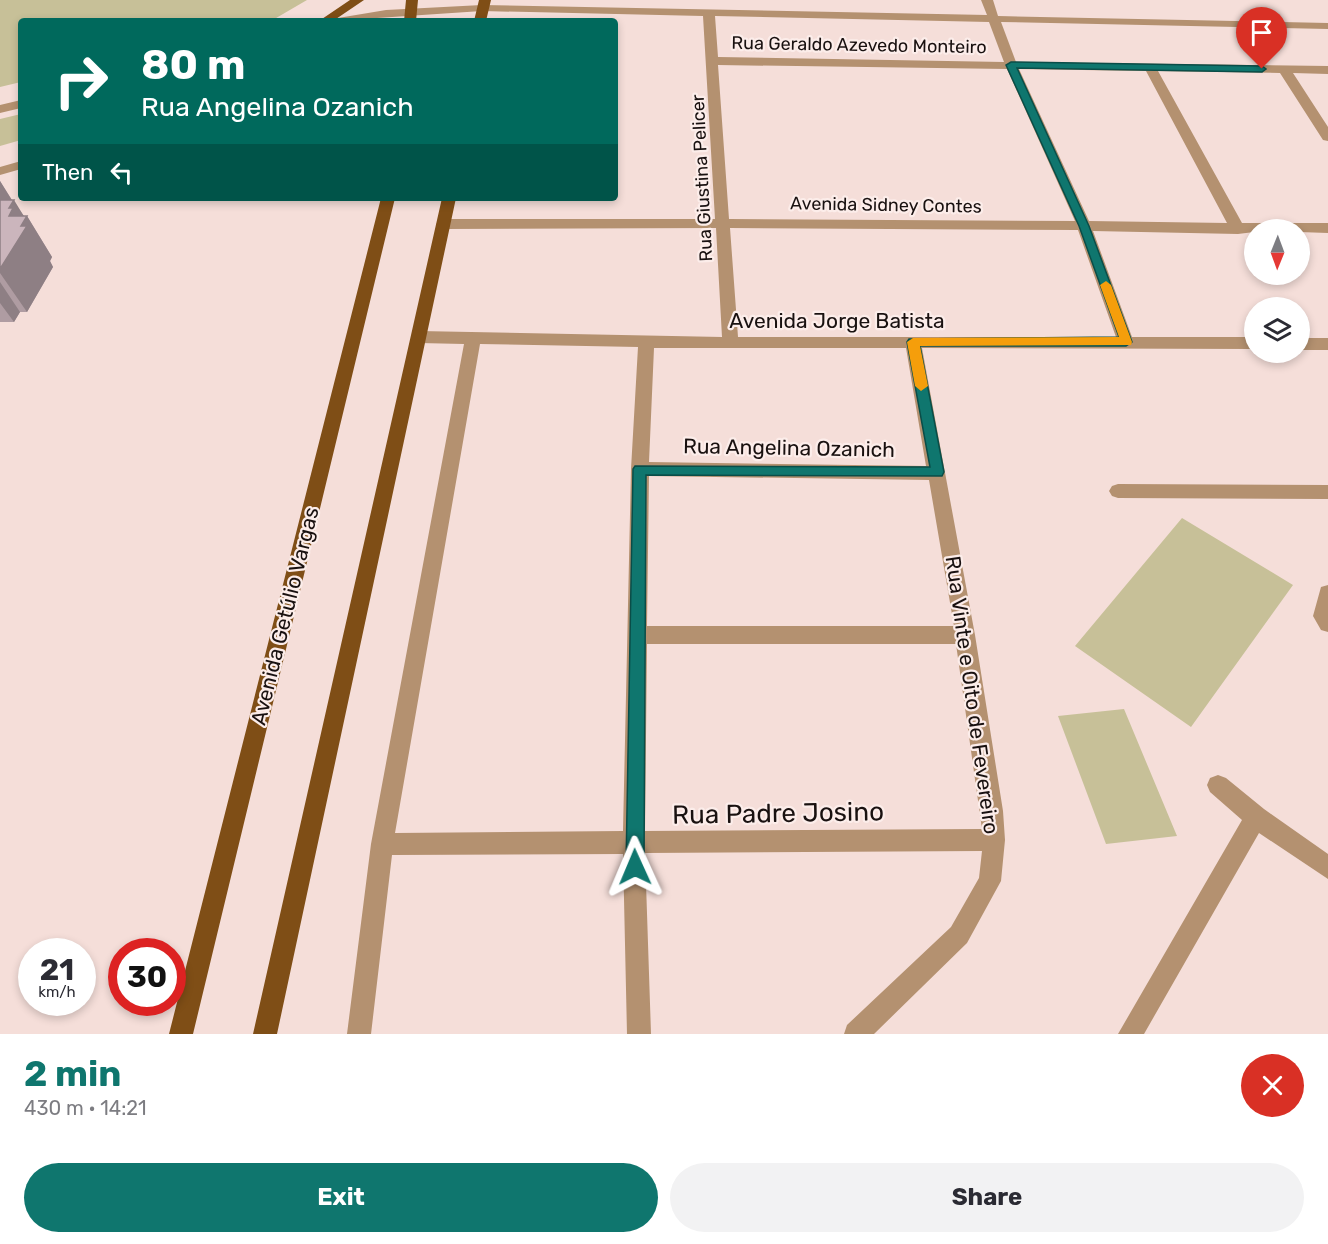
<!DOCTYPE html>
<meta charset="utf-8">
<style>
:root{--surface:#fff;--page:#f2f2f3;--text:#2b2b33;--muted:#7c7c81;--accent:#0f766e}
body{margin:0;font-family:Rubik,sans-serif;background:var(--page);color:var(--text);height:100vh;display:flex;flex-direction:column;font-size:22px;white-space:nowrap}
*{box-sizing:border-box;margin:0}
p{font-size:20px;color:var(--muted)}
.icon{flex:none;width:33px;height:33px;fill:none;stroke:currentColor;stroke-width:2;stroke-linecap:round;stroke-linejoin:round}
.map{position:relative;height:1034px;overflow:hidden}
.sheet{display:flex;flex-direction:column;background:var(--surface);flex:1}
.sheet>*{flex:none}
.guide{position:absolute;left:18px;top:18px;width:600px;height:183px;border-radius:6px;box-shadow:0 3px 9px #0003;background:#00695c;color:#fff;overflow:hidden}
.needle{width:39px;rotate:181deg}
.controls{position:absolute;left:1244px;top:219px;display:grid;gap:12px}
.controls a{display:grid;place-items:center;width:66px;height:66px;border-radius:50%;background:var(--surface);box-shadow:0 3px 9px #0003;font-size:30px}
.speed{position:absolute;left:18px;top:938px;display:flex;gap:12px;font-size:30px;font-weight:700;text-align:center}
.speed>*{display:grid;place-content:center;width:78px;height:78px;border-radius:50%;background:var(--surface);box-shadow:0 3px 9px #0003;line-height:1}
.speed small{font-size:15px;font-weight:400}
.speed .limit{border:9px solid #d22;background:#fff;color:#111}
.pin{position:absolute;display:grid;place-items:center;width:51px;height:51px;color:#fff;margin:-62px -26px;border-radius:50% 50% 50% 0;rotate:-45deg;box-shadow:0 0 6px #0007}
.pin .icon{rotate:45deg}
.me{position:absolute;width:66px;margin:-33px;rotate:359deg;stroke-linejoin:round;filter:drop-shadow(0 0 4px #0008)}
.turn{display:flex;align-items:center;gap:21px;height:126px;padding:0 24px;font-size:27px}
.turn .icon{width:78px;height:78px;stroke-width:2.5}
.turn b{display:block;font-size:42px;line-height:51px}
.then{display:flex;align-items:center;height:57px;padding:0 24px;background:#0003;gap:12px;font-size:22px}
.round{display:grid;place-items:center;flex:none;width:63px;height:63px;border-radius:32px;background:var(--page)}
.head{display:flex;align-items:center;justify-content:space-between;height:102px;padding:0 24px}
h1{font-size:36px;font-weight:700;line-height:45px;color:var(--accent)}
.cta{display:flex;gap:12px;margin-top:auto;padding:12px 24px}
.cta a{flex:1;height:69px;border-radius:36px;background:var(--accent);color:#fff;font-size:24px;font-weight:700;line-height:69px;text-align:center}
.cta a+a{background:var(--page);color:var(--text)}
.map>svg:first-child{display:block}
</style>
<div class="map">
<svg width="1328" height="1034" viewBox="0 0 1328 1034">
<rect width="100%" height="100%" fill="#f5ded9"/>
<path fill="#c7c098" d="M0,0H307L271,21H21V82L0,87Z
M21,114V140L0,146V119Z
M1182,518L1293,585L1191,727L1075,646Z
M1124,709L1177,836L1106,844L1058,716Z"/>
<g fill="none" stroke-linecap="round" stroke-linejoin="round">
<path fill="#b49170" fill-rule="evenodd" d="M981,0H993L998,16L1328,23V29L1001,22L1016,62L1328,66V74L1293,73L1328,127V141L1323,140L1280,73L1158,71L1242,223H1328V233L1299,232V230H1254V232L1238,234L1093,231L1132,337H1254V349L922,348L975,635L1003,811L1005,840L1001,881L967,943L874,1034H844L847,1025L951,927L979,878L982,851L645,853L651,1034H627L623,854L392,855L371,1034H347L371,844L464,344L419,343L413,341L411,337L413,333L419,331L722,337L716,228L443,229L436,224L443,219H715L703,16L482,11L332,21L338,18L386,10L482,5L987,15ZM715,16L989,22L1004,62L718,57ZM718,65L1007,69L1075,221L729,219ZM1019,69L1146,71L1227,223L1089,221ZM730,228L1078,230L1116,337H738ZM480,344L638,347L631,469L623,831L395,833ZM654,348H906L926,466L649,462ZM649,476L929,480L954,626H647ZM647,644H956L982,829L645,831Z
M21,100V108L0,113V105Z
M21,161V169L0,175V167Z
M1299,338H1328V350H1299Z
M1118,484L1328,485V499L1118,498L1112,496L1109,491L1112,486Z
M1328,585V632L1321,630L1313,616L1321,587Z
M1218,775L1226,778L1264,809L1328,854V879L1259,833L1144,1034H1118L1242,820L1210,792L1207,785L1210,778Z"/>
<path fill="#7f4e16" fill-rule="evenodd" d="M350,0H364L333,21H319Z
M406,0H418L416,21H404Z
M479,0H491L486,21H474Z
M381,198H395L193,1034H169Z
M442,198H456L277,1034H253Z"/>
</g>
<path fill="#af9ca2" d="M0,181L12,200L24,216H27L52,257L50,261L53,267L27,312H20L14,322H0Z"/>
<path fill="#8e7f84" d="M616,41L617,53L615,75V57Z
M0,181L13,202L14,200L25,218L27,216L52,257L50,261L53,267L27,312L0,273Z
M0,282L20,312L14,322L0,303Z"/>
<path fill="#cbb5bc" stroke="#8e7f84" stroke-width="1.5" d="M0,200H14L9,208H13L9,216H27L21,226H27L0,269Z"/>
<path fill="#0f766e" stroke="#0a4d48" stroke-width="1.5" d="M1011,62L1262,66L1266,69L1262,72L1017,68L1089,226L1132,342L1126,346H920L944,472L942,476L646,475L644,867L641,873L635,876L629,873L626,867L633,469L635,466L930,467L907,342L909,339L1119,337L1079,226L1006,65Z"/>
<path fill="#f59e0b" d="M1106,281L1111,285L1132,342L1131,345L920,346L928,386L921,391L915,386L907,342L913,338L1119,337L1100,285Z"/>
<g text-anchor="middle" stroke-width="4.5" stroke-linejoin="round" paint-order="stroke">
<g font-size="18" fill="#191110" stroke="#fcedea">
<text transform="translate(859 45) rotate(1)" y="6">Rua Geraldo Azevedo Monteiro</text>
<text transform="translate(702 178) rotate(-93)" y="6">Rua Giustina Pelicer</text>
<text transform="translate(886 205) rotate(1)" y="6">Avenida Sidney Contes</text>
</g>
<g font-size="21" fill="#191110" stroke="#fcedea">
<text x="837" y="328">Avenida Jorge Batista</text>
<text transform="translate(789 448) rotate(1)" y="7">Rua Angelina Ozanich</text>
<text transform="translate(285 616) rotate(-76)" y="7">Avenida Getúlio Vargas</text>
<text transform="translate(972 695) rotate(82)" y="7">Rua Vinte e Oito de Fevereiro</text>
</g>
<g font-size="26" fill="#191110" stroke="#fcedea">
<text transform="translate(778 813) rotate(-1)" y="9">Rua Padre Josino</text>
</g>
</g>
</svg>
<div class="controls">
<a><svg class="needle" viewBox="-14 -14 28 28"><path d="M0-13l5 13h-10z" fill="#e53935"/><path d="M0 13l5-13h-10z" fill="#7c7c81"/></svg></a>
<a><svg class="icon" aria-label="layers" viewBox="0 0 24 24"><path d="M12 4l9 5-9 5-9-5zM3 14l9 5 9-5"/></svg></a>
</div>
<div class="speed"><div>21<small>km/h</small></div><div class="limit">30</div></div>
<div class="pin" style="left:1262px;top:69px;background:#d93025"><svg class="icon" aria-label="arrive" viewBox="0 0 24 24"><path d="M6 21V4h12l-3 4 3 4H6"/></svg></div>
<svg class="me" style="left:635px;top:867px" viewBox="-20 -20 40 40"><path d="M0-17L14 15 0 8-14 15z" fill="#0f766e" stroke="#fff" stroke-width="4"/></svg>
<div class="guide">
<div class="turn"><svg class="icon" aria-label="right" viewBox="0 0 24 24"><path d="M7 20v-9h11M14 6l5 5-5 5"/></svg><div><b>80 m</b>Rua Angelina Ozanich</div></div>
<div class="then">Then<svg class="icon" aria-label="left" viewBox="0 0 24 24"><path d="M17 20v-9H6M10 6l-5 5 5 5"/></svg></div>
</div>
</div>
<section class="sheet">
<div class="head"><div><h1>2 min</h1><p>430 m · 14:21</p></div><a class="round" style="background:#d93025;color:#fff"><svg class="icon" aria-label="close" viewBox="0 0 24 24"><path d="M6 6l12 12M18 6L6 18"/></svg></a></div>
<div class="cta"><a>Exit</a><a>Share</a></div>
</section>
